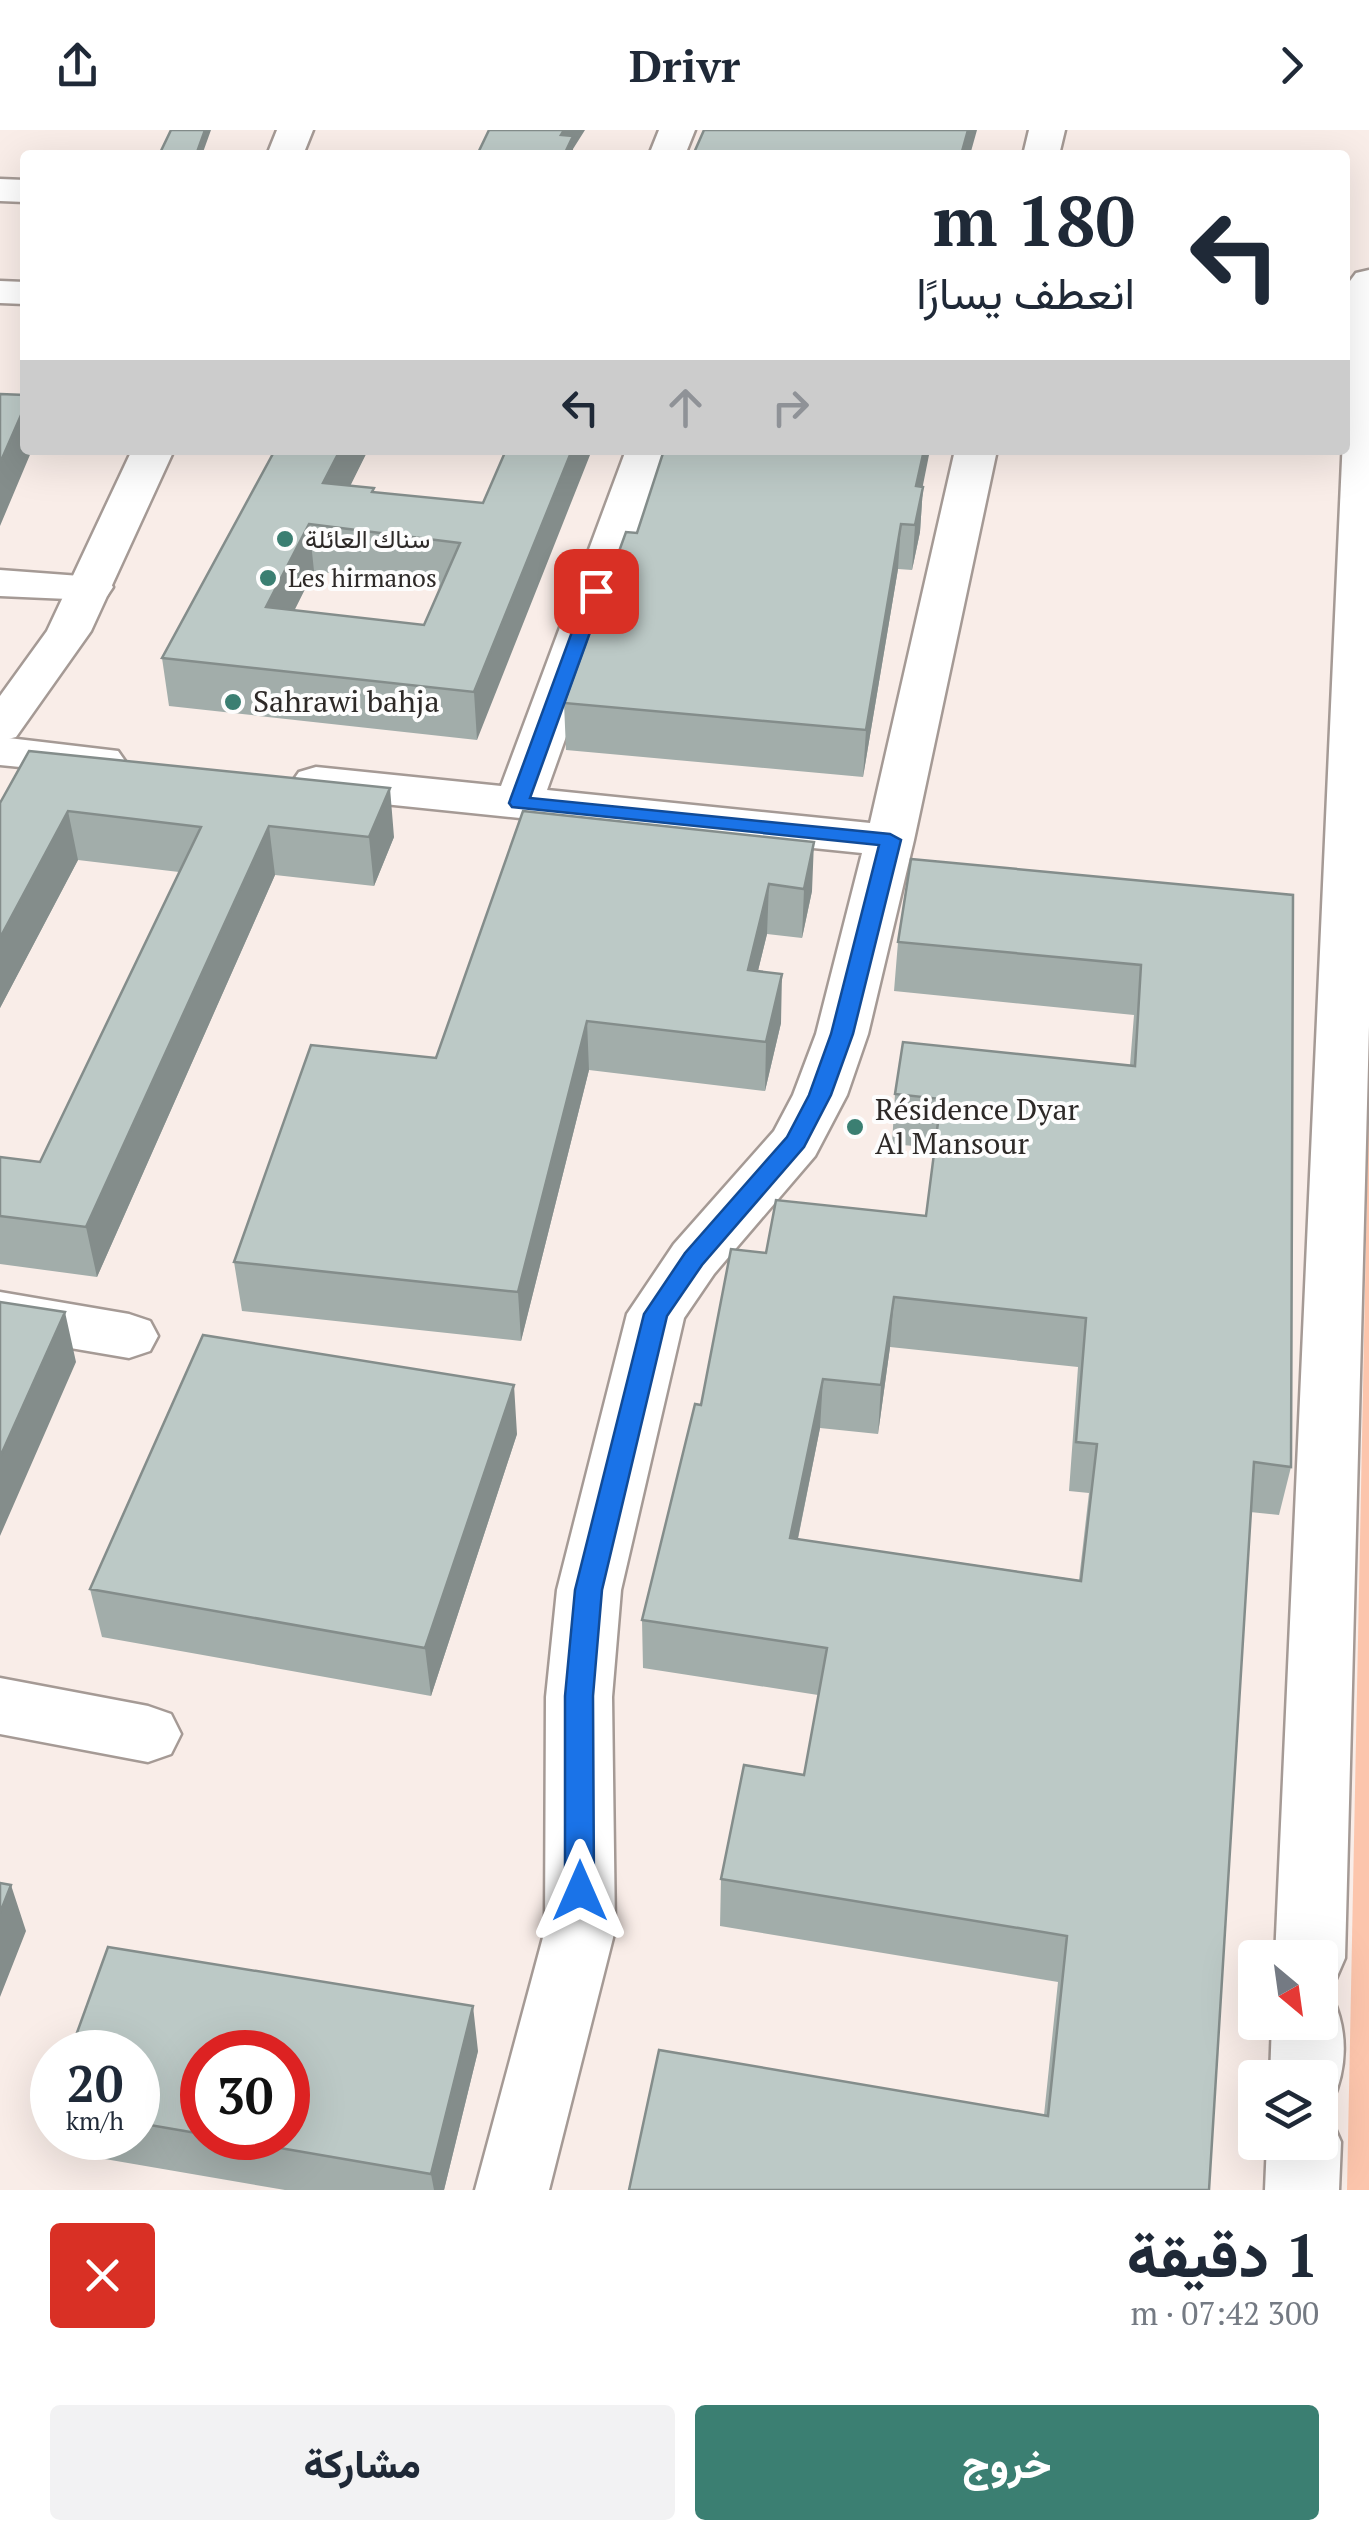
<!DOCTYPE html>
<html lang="ar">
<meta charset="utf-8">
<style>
:root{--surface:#fff;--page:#f2f2f3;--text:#1f2937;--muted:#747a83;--accent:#3b7f72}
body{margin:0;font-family:"PT Serif",Vazirmatn,serif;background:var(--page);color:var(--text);direction:rtl;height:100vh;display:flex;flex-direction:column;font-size:38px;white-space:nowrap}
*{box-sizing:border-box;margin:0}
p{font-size:32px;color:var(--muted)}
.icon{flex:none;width:55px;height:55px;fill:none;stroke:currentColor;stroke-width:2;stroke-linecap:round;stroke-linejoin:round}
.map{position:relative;height:2060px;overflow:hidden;direction:ltr}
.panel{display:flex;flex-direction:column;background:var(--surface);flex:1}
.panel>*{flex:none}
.top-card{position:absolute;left:20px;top:20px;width:1330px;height:305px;border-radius:10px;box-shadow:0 10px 40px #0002;direction:rtl;background:#fff;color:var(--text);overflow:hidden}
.needle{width:65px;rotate:151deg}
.controls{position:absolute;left:1238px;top:1810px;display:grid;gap:20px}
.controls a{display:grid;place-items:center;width:100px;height:100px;border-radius:10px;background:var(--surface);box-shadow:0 10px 40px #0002;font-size:50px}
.speed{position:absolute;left:30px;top:1900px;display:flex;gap:20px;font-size:50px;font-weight:700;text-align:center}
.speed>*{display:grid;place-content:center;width:130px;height:130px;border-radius:50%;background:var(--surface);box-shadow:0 10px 40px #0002;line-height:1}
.speed small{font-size:25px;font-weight:400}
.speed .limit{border:15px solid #d22;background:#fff;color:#111}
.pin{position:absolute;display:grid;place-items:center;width:85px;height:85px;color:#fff;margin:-42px;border-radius:20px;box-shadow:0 5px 15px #0006}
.me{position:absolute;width:110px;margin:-55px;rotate:0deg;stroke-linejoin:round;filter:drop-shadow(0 0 8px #0008)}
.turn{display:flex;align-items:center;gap:35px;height:210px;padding:0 50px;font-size:45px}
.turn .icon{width:130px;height:130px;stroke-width:2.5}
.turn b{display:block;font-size:70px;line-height:85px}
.lanes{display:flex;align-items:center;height:95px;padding:0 50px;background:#0003;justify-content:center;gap:50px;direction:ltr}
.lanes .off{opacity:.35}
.round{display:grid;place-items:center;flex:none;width:105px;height:105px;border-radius:10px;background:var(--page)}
.headline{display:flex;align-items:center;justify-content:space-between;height:170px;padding:0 50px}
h1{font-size:60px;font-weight:800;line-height:75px}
.action{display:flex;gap:20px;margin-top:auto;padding:20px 50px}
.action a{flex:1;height:115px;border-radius:10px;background:var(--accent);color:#fff;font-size:40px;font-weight:800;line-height:115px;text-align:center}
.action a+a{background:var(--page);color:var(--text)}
header{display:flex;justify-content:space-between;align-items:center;height:130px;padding:0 50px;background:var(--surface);font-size:45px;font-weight:800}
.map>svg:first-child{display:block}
</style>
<header><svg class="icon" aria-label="forward" viewBox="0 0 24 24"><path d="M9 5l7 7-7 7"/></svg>Drivr<svg class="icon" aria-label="share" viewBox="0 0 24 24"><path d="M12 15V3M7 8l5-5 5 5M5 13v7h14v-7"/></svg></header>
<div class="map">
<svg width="1369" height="2060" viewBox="0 0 1369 2060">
<rect width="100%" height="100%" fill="#f9ede8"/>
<path fill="#fcc5ac" d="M1369,960V2060H1347Z"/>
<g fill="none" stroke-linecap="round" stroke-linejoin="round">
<g stroke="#a59a95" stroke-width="5">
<path id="minor" d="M659,0H695L685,25H649Z
M1029,0H1065L1059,25H1023Z
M0,49L25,50V72L0,71Z
M1369,140V896L1345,1828L1335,1851L1320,1856V1828H1275L1350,151L1356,143Z
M0,151L25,152V174L0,173Z
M626,320H668L547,660L870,693L955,320H997L914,710L868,904L847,965L815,1026L714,1144L684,1188L621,1460L612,1567L615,1800L549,2060H475L545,1800L546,1567L557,1460L627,1184L674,1114L774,1001L793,965L816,904L862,723L316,667L299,662L292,652L299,642L316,637L501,656Z
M0,440L107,448L113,457L107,466L91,470L0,466Z
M0,607L118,621L125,631L118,641L101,645L0,635Z
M0,1162L129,1184L150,1191L158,1206L150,1221L129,1228L0,1206Z
M0,1548L148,1576L171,1584L181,1604L171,1624L148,1632L0,1604Z
M1320,1864L1333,1869C1348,1902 1347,1938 1332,1972L1320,1977V1948H1270L1272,1892H1320Z
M1320,1983L1330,1987L1341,2012L1339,2060H1265L1267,2012H1320Z"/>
</g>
<g stroke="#a59a95" stroke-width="5">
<path id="major" d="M277,0H313L303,25H267Z
M132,320H174L91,501L16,607L0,611V566L47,501Z"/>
</g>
<use href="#minor" fill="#fff" fill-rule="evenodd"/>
<use href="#major" fill="#fff" fill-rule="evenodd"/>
</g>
<path fill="#a2adaa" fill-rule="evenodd" d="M275,320H368L350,355L375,362L483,373L477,610L169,576L162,528ZM314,441L440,457L424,495L294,481Z
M923,357L920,402L912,440L898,439L863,647L566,620L564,573L637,403Z
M0,673L394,707L374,756L275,745L97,1147L0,1134V1027L40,1032L179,742L78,730L0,878Z
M523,681L812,761L802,808L767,804L758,841L781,893L765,961L589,940L521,1211L242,1181L234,1132L436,928Z
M1293,765L1291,1337L1279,1385L1250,1382L1209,2060L1044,1985L1058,1852L720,1796L721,1749L804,1645L818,1565L643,1538L642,1490L701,1275L766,1123L926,1086L935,1018L892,1014L895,964L1130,935L1134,885L894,861L898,812ZM890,1217L1078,1237L1069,1361L1089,1363L1079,1450L798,1409L820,1298L878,1304Z
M517,1304L431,1566L102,1507L90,1459Z
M478,1921L444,2060H285L64,2022L60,2008H138V1922ZM202,1922L288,2008H202Z"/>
<path fill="#848d8b" d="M205,0H211L202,25H196Z
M564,0H585L573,19V25H562L561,5Z
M968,0H977L970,25H961Z
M25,276V320H32L0,396V333Z
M340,320H368L330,397L323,353Z
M572,320H592L477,610L474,562Z
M924,320H930L915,395L916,356Z
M923,357L920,402L912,440L915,395Z
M309,394L314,441L272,525L266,477Z
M901,394L898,439L863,647L866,600Z
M390,658L394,707L374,756L369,707Z
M68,681L78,730L0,878V808Z
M269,696L275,745L97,1147L86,1097Z
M814,712L812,761L802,808L804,759Z
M769,754L767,804L746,889L748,840Z
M782,844L781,893L765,961L766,912Z
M587,891L589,940L521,1211L518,1162Z
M894,1167L890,1217L878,1304L881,1255Z
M65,1182L76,1232L0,1406V1327Z
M823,1249L820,1298L788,1457L790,1408Z
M514,1255L517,1304L431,1566L425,1518Z
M11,1755L26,1801L0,1867V1783Z
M473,1876L478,1921L444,2060H434L431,2044Z"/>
<path fill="#bcc9c6" stroke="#848d8b" stroke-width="2.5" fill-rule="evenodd" d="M171,0H205L196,25H159Z
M489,0H564L561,5L573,6L564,25H477Z
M704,0H968L961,25H693Z
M0,264L25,265V276L0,333Z
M275,320H340L323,353L374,358L372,362L483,373L506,320H572L474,562L162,528ZM309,394L460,413L424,495L266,477Z
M664,320H924L916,356L923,357L915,395L901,394L866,600L564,573L626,402L637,403Z
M29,621L390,658L369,707L269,696L86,1097L0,1086V1027L40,1032L201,697L68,681L0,808V673Z
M523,681L814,712L804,759L769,754L748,840L782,844L766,912L587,891L518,1162L234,1132L311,915L436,928Z
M911,729L1293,765L1291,1337L1254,1332L1209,2060H629L659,1920L1048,1986L1067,1806L721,1749L744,1635L804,1645L827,1518L642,1490L695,1274L701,1275L731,1119L766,1123L776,1070L926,1086L941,969L895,964L903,912L1135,936L1141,835L898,812ZM894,1167L1086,1188L1076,1312L1097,1314L1081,1451L790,1408L823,1249L881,1255Z
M0,1172L65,1182L0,1327Z
M203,1205L514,1255L425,1518L90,1459Z
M0,1753L11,1755L0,1783Z
M108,1817L473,1876L431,2044L222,2008H288V1922H202V2004L138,1993V1922H70Z"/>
<path fill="#1a73e8" stroke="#114b97" stroke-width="2.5" d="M596,456L605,461L530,668L890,704L901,710L853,904L831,965L804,1017L702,1135L667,1186L602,1460L593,1566L594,1761L590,1770L580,1774L570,1770L565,1761V1566L575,1460L644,1184L685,1123L787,1007L809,965L831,904L879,715L512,677L509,673L587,461Z"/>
<g fill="#3b7f72" stroke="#fdfdfd" stroke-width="4">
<circle cx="285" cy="409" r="10"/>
<circle cx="268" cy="448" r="10"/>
<circle cx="233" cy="572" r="10"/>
<circle cx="855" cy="997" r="10"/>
</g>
<g text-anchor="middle" stroke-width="8" stroke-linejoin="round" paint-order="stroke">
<g font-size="25" fill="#2d2927" stroke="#fdfdfd" text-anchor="start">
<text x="305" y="418">سناك العائلة</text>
<text x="288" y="457">Les hirmanos</text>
</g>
<g font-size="30" fill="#2d2927" stroke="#fdfdfd" text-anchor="start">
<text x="253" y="582">Sahrawi bahja</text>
<text x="875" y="990">Résidence Dyar<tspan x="875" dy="34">Al Mansour</tspan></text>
</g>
</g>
</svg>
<div class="controls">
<a><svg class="needle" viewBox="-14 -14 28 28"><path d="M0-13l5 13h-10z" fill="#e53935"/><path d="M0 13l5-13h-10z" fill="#747a83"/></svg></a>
<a><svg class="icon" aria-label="layers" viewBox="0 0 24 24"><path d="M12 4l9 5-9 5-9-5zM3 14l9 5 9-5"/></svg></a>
</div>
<div class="speed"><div>20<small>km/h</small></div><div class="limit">30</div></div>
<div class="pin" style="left:596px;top:461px;background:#d93025"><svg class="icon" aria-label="arrive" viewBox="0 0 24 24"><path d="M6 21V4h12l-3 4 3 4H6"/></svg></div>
<svg class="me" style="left:580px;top:1761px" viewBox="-20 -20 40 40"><path d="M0-17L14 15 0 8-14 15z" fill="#1a73e8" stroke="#fff" stroke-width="4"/></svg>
<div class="top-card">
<div class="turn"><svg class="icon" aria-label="left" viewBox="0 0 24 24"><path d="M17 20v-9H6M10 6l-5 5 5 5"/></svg><div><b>180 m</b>انعطف يسارًا</div></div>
<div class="lanes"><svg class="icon" aria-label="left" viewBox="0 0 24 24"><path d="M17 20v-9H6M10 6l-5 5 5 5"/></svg><svg class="icon off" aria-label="ahead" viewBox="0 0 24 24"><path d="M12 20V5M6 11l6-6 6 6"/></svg><svg class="icon off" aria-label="right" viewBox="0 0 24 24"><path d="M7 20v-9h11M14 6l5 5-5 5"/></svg></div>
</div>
</div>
<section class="panel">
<div class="headline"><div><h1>1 دقيقة</h1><p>300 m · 07:42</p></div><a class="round" style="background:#d93025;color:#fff"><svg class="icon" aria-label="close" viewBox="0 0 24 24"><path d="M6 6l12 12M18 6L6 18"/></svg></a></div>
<div class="action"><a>خروج</a><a>مشاركة</a></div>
</section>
